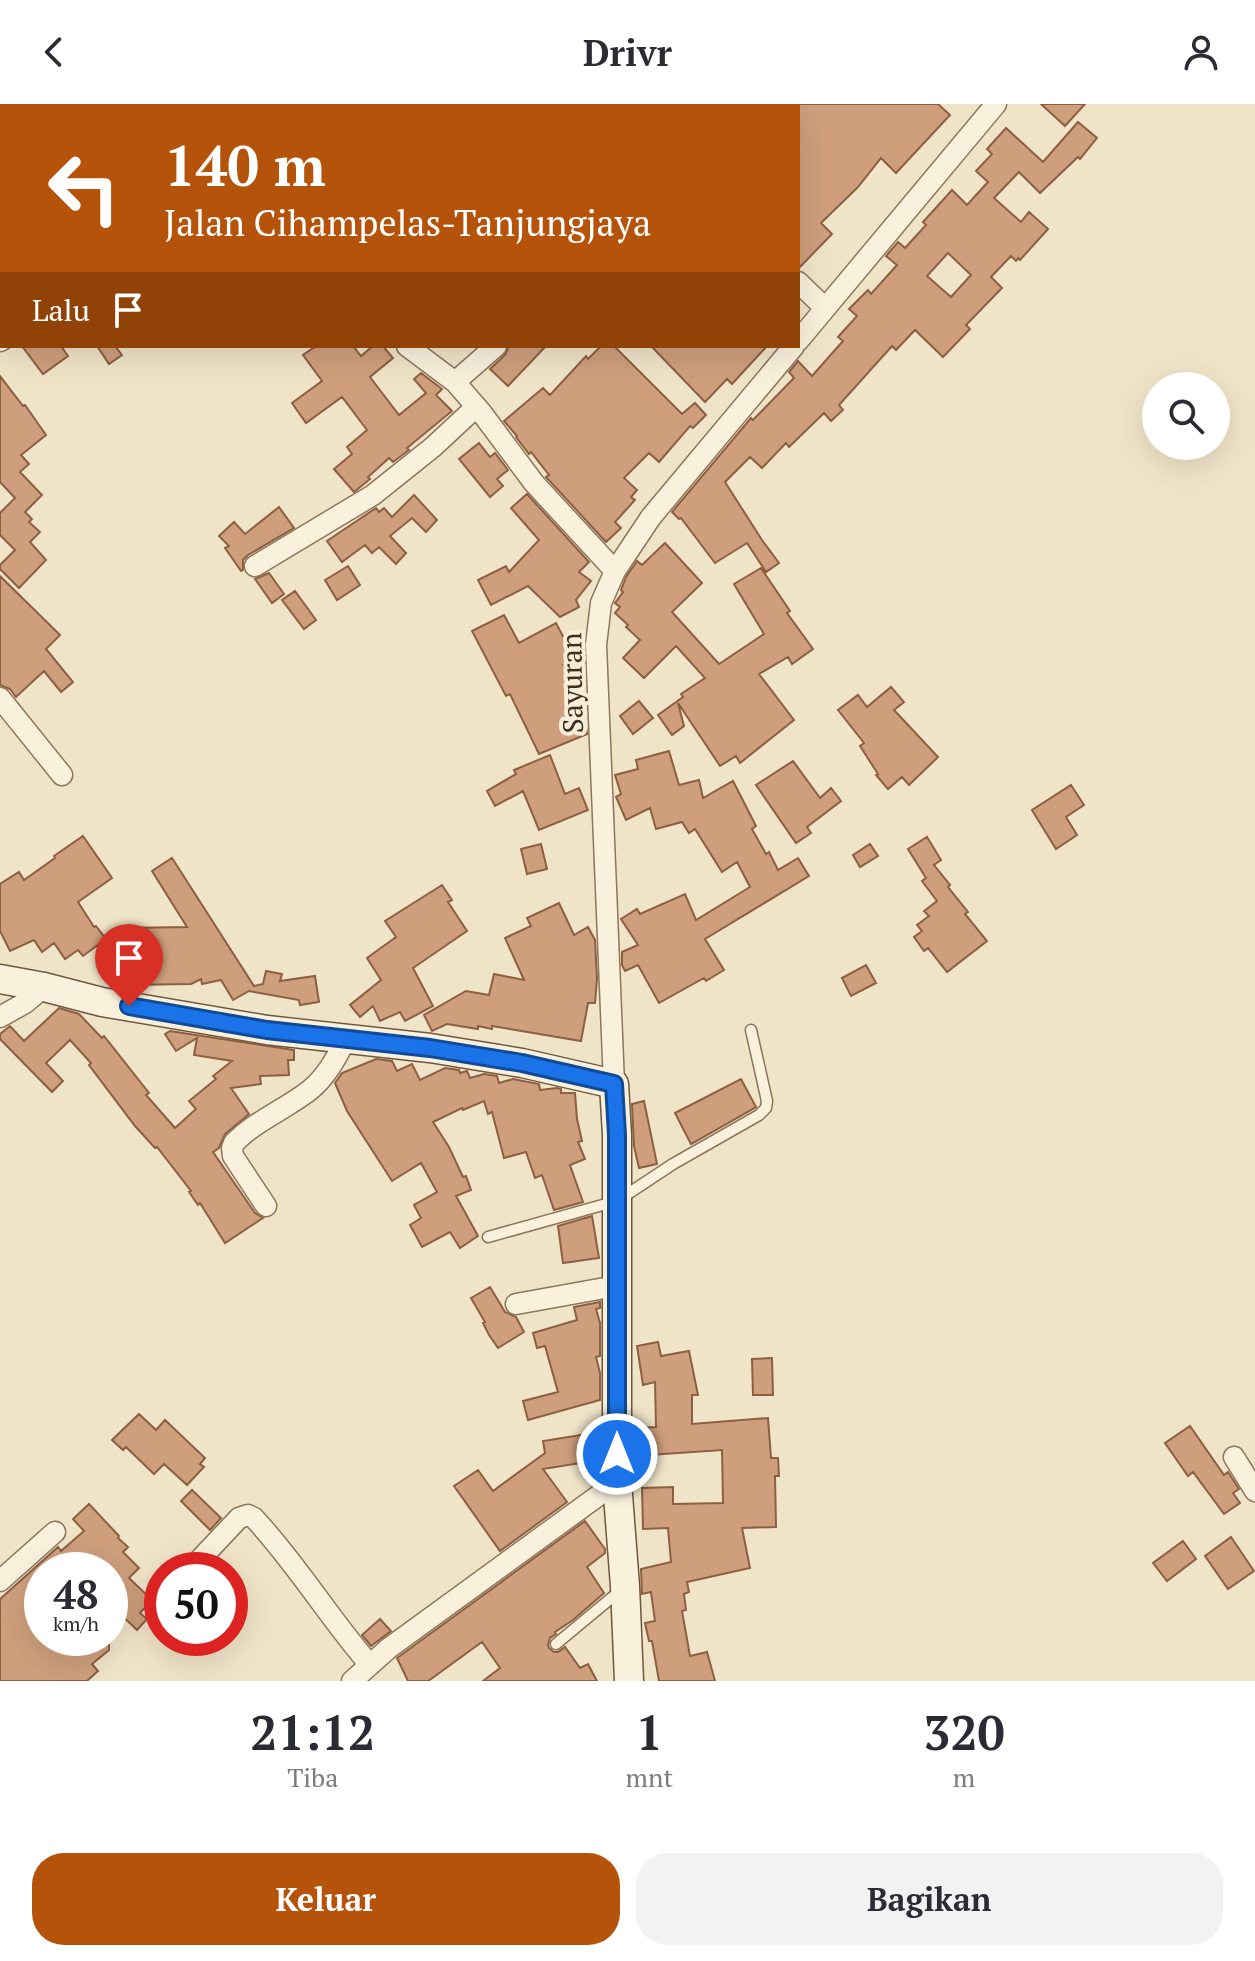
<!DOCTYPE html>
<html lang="id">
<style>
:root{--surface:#fff;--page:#f2f2f3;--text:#2b2b33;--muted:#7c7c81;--accent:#b45309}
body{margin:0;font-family:"PT Serif",serif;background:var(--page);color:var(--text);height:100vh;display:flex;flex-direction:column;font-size:30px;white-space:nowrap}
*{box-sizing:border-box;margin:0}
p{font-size:26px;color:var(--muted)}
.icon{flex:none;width:44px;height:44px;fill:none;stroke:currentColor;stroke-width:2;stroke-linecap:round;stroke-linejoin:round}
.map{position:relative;height:1577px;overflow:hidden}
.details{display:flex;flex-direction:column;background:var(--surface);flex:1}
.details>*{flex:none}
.guide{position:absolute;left:0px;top:0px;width:800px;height:244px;box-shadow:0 8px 32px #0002;background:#b45309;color:#fff;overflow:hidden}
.buttons{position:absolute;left:1142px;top:268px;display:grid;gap:16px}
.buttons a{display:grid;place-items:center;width:88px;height:88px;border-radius:50%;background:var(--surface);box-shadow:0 8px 32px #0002;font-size:40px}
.speed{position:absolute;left:24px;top:1448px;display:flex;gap:16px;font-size:40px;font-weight:700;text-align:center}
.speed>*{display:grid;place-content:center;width:104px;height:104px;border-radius:50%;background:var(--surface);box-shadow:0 8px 32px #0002;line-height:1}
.speed small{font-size:20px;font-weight:400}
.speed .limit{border:12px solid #d22;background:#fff;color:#111}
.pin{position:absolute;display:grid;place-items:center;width:68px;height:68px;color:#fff;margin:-82px -34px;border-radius:50% 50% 50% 0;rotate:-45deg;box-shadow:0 0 8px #0007}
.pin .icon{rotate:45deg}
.me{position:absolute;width:88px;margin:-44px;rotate:0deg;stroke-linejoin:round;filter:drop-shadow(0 0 6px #0008)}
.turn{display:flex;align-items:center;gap:28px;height:168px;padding:0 32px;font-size:36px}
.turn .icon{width:104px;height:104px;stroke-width:2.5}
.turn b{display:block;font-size:56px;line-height:68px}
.then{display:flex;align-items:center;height:76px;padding:0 32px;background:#0003;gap:16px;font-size:30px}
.eta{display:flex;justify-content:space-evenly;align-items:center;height:136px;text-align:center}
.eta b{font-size:48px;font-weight:700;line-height:56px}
.action{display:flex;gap:16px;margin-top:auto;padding:16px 32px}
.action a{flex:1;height:92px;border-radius:32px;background:var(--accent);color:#fff;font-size:32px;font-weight:700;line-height:92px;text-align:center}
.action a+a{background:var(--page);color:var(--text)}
header{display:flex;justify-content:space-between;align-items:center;height:104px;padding:0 32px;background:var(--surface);font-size:36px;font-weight:700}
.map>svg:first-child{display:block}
</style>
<header><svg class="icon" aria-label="back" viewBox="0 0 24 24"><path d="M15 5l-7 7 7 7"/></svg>Drivr<svg class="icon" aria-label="person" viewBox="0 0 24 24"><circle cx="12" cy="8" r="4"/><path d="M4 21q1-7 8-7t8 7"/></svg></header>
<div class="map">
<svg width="1255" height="1577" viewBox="0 0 1255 1577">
<rect width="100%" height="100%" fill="#f0e4c8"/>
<path fill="#cf9f7d" stroke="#8d5f41" stroke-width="2" fill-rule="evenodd" d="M798,0H938L950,11L896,69L881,54L858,83L821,119L832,130L798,165Z
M1041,0H1085L1065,22Z
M1078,18L1097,34L1080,55L1078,53L1040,89L1019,68L994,94L1021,118L1029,108L1048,125L1020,156L1018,154L1016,157L1011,152L991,173L1002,184L966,221L970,225L943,253L915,226L896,246L892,242L839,301L843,306L831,317L824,309L789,343L786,339L762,364L750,353L725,378L762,436L779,459L766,468L747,439L715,459L681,414L679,415L672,408L751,314L753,316L794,274L789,268L798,257L812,272L843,237L838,233L857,212L849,205L868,186L871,190L897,161L886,152L898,138L905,144L926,121L923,118L952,86L967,101L988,78L976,67L992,50L987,45L1006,24L1043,58ZM948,149L971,171L951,193L927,172Z
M22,242H61L68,252L43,270Z
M97,242H115L122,251L109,260Z
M316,242H353L361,252L373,242H383L393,254L370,273L399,311L426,289L414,275L421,269L442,285L436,291L452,307L407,344L409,346L393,358L389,354L368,373L370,375L354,388L334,365L352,350L347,343L367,326L342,293L306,319L292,299L322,277L303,251Z
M509,242H546L508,282L490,265L505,251Z
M601,242H614L682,310L695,299L706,311L693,324L690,322L659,358L649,349L624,374L637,386L631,393L635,396L615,418L621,424L606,438L546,373L549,371L531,348L529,350L516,333L517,332L504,317L543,284L550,291L586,252L588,255Z
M651,242H767L732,280L727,275L705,298Z
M0,272L23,302L25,301L46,331L21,351L29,360L20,368L42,391L25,408L32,415L29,418L40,428L30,438L46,456L19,484L0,465V461L15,446L0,431V409L15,394L0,378Z
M479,339L490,353L495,349L508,366L497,375L503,382L490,393L459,355Z
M527,390L589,458L579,468L591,477L576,496L579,503L560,513L528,482L491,501L478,476L506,462L509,468L539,436L511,404Z
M414,391L437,416L426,428L412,414L390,432L406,449L396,460L379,443L372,449L365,441L342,458L327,437L376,404L379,408L384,404L392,413Z
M279,403L294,424L248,451L243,456V466L241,467L225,444L229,442L219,432L234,418L245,430Z
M665,439L702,479L672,508L719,560L764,530L734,480L761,464L790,507L787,509L813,545L792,560L788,553L759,570L794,616L740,659L736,652L720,662L678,599L684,622L672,631L658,611L683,593L681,590L705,574L676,542L644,574L623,554L640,536L626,523L628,521L615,509L620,503L615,499L623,488L621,486L626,473L637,457L642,461Z
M348,462L360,481L337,496L325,476Z
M269,469L284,490L272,499L255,475Z
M0,472L60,531L46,545L73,578L61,588L44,567L16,593L10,585L0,581Z
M295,487L316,516L304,525L282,496Z
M504,511L519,539L556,519L575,555L563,561L582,599L577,601L586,622L587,630L539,650L510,590L506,592L472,527Z
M891,583L904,598L894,606L938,653L909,681L902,673L888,685L876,671L878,670L860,642L864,639L838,606L858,591L867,603Z
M639,597L653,614L633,630L620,612Z
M669,647L679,681L699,676L703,694L733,677L756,722L752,725L766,750L769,748L778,766L798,754L809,772L705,835L724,866L706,877L704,874L659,899L638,861L625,867L622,861V848L638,841L621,815L637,805L640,810L685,790L696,816L750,783L737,758L722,768L695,725L689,729L682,718L656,725L650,704L626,716L616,693L621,690L615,671L638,665L636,656Z
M550,651L565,690L579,684L588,706L539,726L523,687L495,702L487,687L516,670L514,666Z
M793,657L820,694L831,684L841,697L807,723L811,729L796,739L756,681Z
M1071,681L1084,701L1066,713L1077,731L1056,745L1032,706Z
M83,732L112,774L78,798L94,823L96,822L106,835L83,852L78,846L65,855L54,839L42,848L34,836L10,847L0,827V780L19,768L24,776L55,754L54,752Z
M927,733L941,756L934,761L950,781L948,783L968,808L965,810L987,837L947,868L928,844L924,847L914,833L922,827L917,821L929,812L924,807L937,797L922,777L926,774L908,745Z
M541,740L547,765L527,770L521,745Z
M870,740L878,752L860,763L853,751Z
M172,754L254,882L263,880L266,867L282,870L280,877L315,872L319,898L300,901L299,896L249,887L233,896L221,876L202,880L201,875L191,880L126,881L124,824L187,823L152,767Z
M442,781L452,796L448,798L467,827L413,864L433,902L405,917L400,908L380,917L373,902L360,913L350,901L381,876L367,854L396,833L385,817Z
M559,799L574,831L588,823L595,836L597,875L595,899H588L581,937L492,922V925L478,922V925L447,920L432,927L424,911L466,887L489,891L494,870L524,876L505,834L531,822L527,814Z
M866,861L876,879L851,892L842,874Z
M59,904L79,910L102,934L104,932L149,989L146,991L175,1024L196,1005L189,997L216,975L213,972L232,957L194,951L197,934L176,947L165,930L170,927L294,946V956H288L289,971L260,972L261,980L231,984L249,1010L225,1030L219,1044L213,1048L255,1109L263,1114L225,1139L200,1099L198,1101L189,1088L191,1087L157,1043L155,1044L135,1022L89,961L91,959L70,936L46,959L63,977L52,988L0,935V930L10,922L24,937Z
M376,955L392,957L397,967L412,960L420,976L445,964L459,966L460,969L467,967L470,974L484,970L497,972L499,979L513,975L539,980L540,986L557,984L561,985V989H575L577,1015L582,1037L578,1038L585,1055L570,1061L583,1098L554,1106L542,1071L535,1074L526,1048L504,1054L492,1008L488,1010L484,997L463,1006L462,1004L433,1018L449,1043L463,1073L466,1072L471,1086L456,1092L478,1132L460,1144L450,1128L422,1143L410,1121L421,1114L414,1101L437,1088L421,1059L392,1077L347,1007L335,979L342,969Z
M741,975L756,1003L691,1040L675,1009Z
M644,997L657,1060L639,1064L634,1042L632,1000Z
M592,1112L599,1154L563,1159L558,1122Z
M490,1183L505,1208L516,1213L524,1228L498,1244L489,1231L483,1219L485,1218L471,1194Z
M600,1198V1204L596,1205L600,1219V1252L596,1253L600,1269V1296L528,1316L523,1297L558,1288L545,1242L537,1244L533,1229L577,1216L574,1203Z
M658,1238L661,1252L689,1247L698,1291H692V1320L768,1314L771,1354H778L779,1372H775L776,1423L742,1424L750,1464L687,1478L689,1488L684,1490L686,1506L682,1507L690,1552L707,1548L715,1577H659L652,1537H649L645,1519L655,1517L651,1488L642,1490L641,1465L671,1458L668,1424L643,1425L642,1384L673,1383V1400L723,1399L722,1346L635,1352L634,1324L656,1323L655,1278L643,1281L637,1242Z
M772,1254L773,1291H753L752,1255Z
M139,1310L156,1326L165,1316L205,1354L200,1360L204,1363L187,1381L164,1360L154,1370L126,1343L123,1346L112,1336Z
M1190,1322L1224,1371L1228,1368L1239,1385L1233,1389L1240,1399L1224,1410L1193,1368L1188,1372L1165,1339Z
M600,1328V1356L543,1365L567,1398L500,1447L454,1382L478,1366L493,1387L545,1349L543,1337Z
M192,1386L221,1414L210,1426L181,1397Z
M89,1400L119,1432L118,1434L128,1443L123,1448L139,1464L129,1474L152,1496L140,1509L147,1515L137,1526L114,1504L117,1502L110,1495L118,1486L110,1476V1466H42V1534H104L109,1540V1546L92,1560L98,1567L87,1577H0V1495L58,1443L61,1447L84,1427L73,1415Z
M585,1417L605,1445V1449L587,1463L604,1489L573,1516L555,1528L556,1530L550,1534L548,1541L549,1544L554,1548H558L565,1543L580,1564L588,1560L597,1577H483L500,1564L482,1538L431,1575L428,1577H408L397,1554Z
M1231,1433L1254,1467L1228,1485L1205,1452Z
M1183,1437L1196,1455L1167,1477L1153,1459Z
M380,1515L391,1527L371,1542L362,1531Z"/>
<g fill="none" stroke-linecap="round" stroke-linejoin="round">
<g stroke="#8d765c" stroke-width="13">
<path id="service" d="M488,1133L617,1097L673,1060L759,1011L766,1004L767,997L751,926
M556,1540L621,1486"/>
</g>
<g stroke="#8d765c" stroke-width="23">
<path id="minor" d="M798,178L825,204
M0,237L2,236
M798,237L996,0
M407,242L455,278L481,308L534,379L615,467
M455,278L496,242
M255,462L373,391L433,343L476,303
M0,594L62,671
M0,913L25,899L44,883
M614,980L596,541L601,499L615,467L651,413L794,242
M266,1102L233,1052L232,1044L234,1039C255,1017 286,1005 310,986C327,972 336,954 346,935
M516,1200L616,1182
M1234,1353L1255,1387
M190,1466L239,1414L248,1411L254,1414C297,1460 329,1514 370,1561
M0,1477L55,1428
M352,1577L389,1544L617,1378"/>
</g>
<g stroke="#6f573f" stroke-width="31">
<path id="secondary" d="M0,875L44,883L102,898L267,926L430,944L522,959L614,980L617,1031V1378L625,1482L629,1577"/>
</g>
<use href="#service" stroke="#faf1dc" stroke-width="10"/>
<use href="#minor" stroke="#faf1dc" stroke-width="20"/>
<use href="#secondary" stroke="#faf1dc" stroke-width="28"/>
</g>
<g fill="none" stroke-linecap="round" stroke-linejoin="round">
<g stroke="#114b97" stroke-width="20">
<path id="route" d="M129,902L267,926L430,944L522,959L614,980L617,1031V1350"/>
</g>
<use href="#route" stroke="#1a73e8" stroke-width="14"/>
</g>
<g text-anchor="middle" stroke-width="8" stroke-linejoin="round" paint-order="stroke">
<g font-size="28" fill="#3d2e20" stroke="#f7eed8">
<text transform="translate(572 579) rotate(-91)" y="10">Sayuran</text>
</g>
</g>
</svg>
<div class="buttons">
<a><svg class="icon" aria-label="search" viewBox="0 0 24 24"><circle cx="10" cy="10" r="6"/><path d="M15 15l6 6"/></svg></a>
</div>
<div class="speed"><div>48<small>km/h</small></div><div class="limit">50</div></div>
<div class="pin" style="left:129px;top:902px;background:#d93025"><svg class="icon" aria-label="arrive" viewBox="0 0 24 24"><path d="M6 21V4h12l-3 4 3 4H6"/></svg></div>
<svg class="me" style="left:617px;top:1350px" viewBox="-20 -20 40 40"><circle r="17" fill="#1a73e8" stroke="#fff" stroke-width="3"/><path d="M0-11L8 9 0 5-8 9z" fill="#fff"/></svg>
<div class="guide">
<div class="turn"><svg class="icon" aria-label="left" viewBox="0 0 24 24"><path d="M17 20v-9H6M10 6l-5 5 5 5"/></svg><div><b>140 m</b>Jalan Cihampelas-Tanjungjaya</div></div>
<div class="then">Lalu<svg class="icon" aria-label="arrive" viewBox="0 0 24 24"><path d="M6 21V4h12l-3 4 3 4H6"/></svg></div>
</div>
</div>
<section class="details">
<div class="eta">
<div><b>21:12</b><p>Tiba</p></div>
<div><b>1</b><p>mnt</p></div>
<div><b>320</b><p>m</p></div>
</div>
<div class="action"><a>Keluar</a><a>Bagikan</a></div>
</section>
